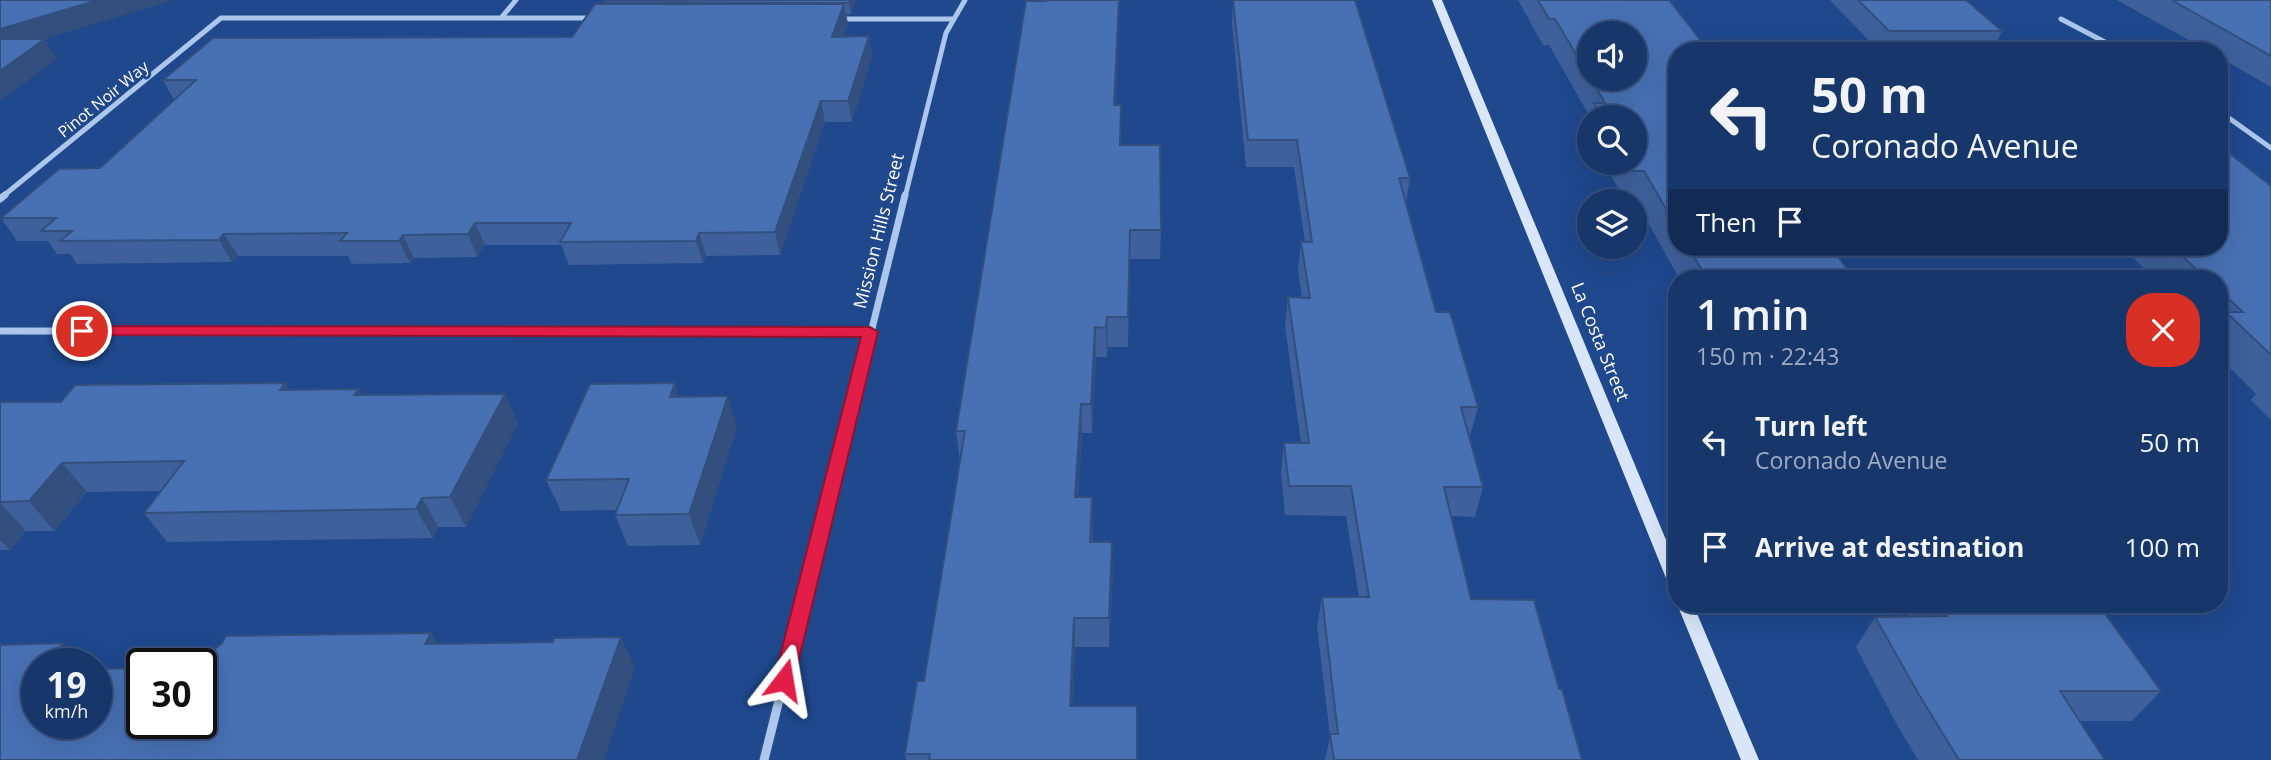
<!DOCTYPE html>
<meta charset="utf-8">
<style>
:root{--surface:#17366a;--page:#203e70;--text:#f1f3f6;--muted:#9eabc1;--line:#36507e}
body{margin:0;font-family:"Open Sans",sans-serif;background:var(--page);color:var(--text);height:100vh;display:flex;flex-direction:column;font-size:26px;white-space:nowrap}
*{box-sizing:border-box;margin:0}
p{font-size:23px;color:var(--muted)}
.icon{flex:none;width:38px;height:38px;fill:none;stroke:currentColor;stroke-width:2;stroke-linecap:round;stroke-linejoin:round}
.map{position:relative;flex:1;overflow:hidden}
.sheet{position:absolute;left:1668px;top:270px;width:560px;height:343px;display:flex;flex-direction:column;background:var(--surface);border-radius:28px;box-shadow:0 7px 28px #0002,0 0 0 2px var(--line)}
.sheet>*{flex:none}
.guide{position:absolute;left:1668px;top:42px;width:560px;height:214px;border-radius:28px;box-shadow:0 7px 28px #0002,0 0 0 2px var(--line);background:#17366a;color:var(--text);overflow:hidden}
.buttons{position:absolute;left:1577px;top:21px;display:grid;gap:14px}
.buttons a{display:grid;place-items:center;width:70px;height:70px;border-radius:50%;background:var(--surface);box-shadow:0 7px 28px #0002,0 0 0 2px var(--line);font-size:35px}
.speed{position:absolute;left:21px;top:648px;display:flex;gap:14px;font-size:35px;font-weight:700;text-align:center}
.speed>*{display:grid;place-content:center;width:91px;height:91px;border-radius:50%;background:var(--surface);box-shadow:0 7px 28px #0002,0 0 0 2px var(--line);line-height:1}
.speed small{font-size:18px;font-weight:400}
.speed .limit{border:4px solid #111;border-radius:10px;background:#fff;color:#111}
.pin{position:absolute;display:grid;place-items:center;width:60px;height:60px;color:#fff;margin:-30px;border:4px solid #fff;border-radius:50%;box-shadow:0 2px 7px #0007}
.me{position:absolute;width:77px;margin:-38px;rotate:14deg;stroke-linejoin:round;filter:drop-shadow(0 0 5px #0008)}
.turn{display:flex;align-items:center;gap:24px;height:147px;padding:0 28px;font-size:32px}
.turn .icon{width:91px;height:91px;stroke-width:2.5}
.turn b{display:block;font-size:49px;line-height:60px}
.then{display:flex;align-items:center;height:66px;padding:0 28px;background:#0003;gap:14px;font-size:26px}
.round{display:grid;place-items:center;flex:none;width:74px;height:74px;border-radius:28px;background:var(--page)}
.head{display:flex;align-items:center;justify-content:space-between;height:119px;padding:0 28px}
h1{font-size:42px;font-weight:600;line-height:52px}
ul{padding:0;list-style:none}
li{display:flex;align-items:center;gap:21px;height:105px;padding:0 28px}
li div{flex:1}
li b{display:block;font-size:26px}
li em{font-style:normal}
.map>svg:first-child{display:block}
</style>
<div class="map">
<svg width="2271" height="760" viewBox="0 0 2271 760">
<rect width="100%" height="100%" fill="#1f488d"/>
<g fill="none" stroke-linecap="round" stroke-linejoin="round">
<path stroke="#adc6ec" stroke-width="5" d="M501,18L516,0
M837,19H952
M2061,19L2122,51
M2219,111L2271,148
M2,197L221,18H595
M905,197L946,33L965,0"/>
<path stroke="#adc6ec" stroke-width="7" d="M0,199L5,195
M0,331L870,332
M843,446L905,195"/>
<path stroke="#adc6ec" stroke-width="9" d="M764,760L843,444"/>
<path fill="#d9e5f9" fill-rule="evenodd" d="M1432,0H1442L1676,564V589L1670,588L1668,583Z
M1677,604H1693L1759,760H1741Z"/>
</g>
<path fill="#3e619b" fill-rule="evenodd" d="M856,0L851,14H846L848,24L843,37L869,36L872,57L852,122H825L780,255L706,256L703,263L569,265L561,245H485L477,257L414,258L410,263L352,264L348,256H238L232,262L77,264L70,254H57L48,241H17L1,218L100,168L174,100L163,80L572,37L606,4L605,2Z
M1233,0L1410,178L1406,203L1436,312L1478,407L1470,436H1469L1483,487L1475,517L1451,516L1471,599L1559,689L1582,760H1325L1330,737L1317,626L1322,597H1359L1346,516L1285,515L1281,472L1284,443H1301L1285,326L1288,297L1302,298L1298,270L1301,242H1305L1294,167H1246L1232,24Z
M1518,0H1669L1676,51V247H1831L1854,278H1679L1635,199H1624L1604,163H1634V117H1590L1549,45H1543ZM1589,33L1634,79H1589Z
M1830,0H1966L2002,31L1995,46L2092,51H1879Z
M2117,0H2271V87L2219,57V51H2208Z
M1046,1L1116,105H1121V145L1161,230L1160,259H1130L1128,347H1108L1107,357H1096L1092,433H1082L1078,497H1092L1093,527V542L1113,572L1109,647H1075L1073,706L1137,760H906L905,754L924,681L960,461L956,431Z
M2271,186V420L2251,400L2256,394L2219,357V278H2154L2122,247H2219Z
M359,389L362,395L505,394L518,423L466,527H438L433,538L167,542L144,513L161,491L87,492L54,531H26L10,550H0V402H61L289,390Z
M679,397L737,427L700,545L628,546L615,515L617,510L561,511L546,480Z
M1902,604H2098L2161,691L2132,721H2079L2105,760H1918L1896,723L1856,647L1875,617H1909Z"/>
<path fill="#324f7e" d="M98,0H174L45,39L57,59L0,101V29Z
M850,0H856L851,14L849,3Z
M1119,0H1120L1115,132L1114,105Z
M844,4L848,24L836,57L832,37Z
M869,36L872,57L852,122L848,101Z
M821,101L825,122L780,255L775,232Z
M1121,105V132L1120,172V145Z
M475,223L485,245L477,257L468,234Z
M1130,230V259L1128,347V317Z
M699,233L706,256L703,263L696,241Z
M224,234L238,256L232,262L219,240Z
M403,235L414,258L410,263L399,241Z
M1107,317L1108,347L1107,357L1106,328Z
M1095,327L1096,357L1092,433L1091,404Z
M285,383L303,412L280,390Z
M675,383L685,414L670,397Z
M359,389L375,418L354,395Z
M505,394L518,423L466,527L450,497Z
M728,396L737,427L700,545L689,514Z
M1081,404L1082,433L1076,527L1075,497Z
M62,463L87,492L54,531L29,501Z
M1092,497L1093,527L1091,572L1090,542Z
M422,498L438,527L433,538L416,509Z
M0,503L26,531L10,550L0,540Z
M1112,542L1113,572L1109,647V618Z
M1074,618L1075,647L1072,735L1070,706Z
M431,633L450,663L425,644Z
M621,637L635,668L604,760H577Z
M63,643L83,663H48Z"/>
<path fill="#4871b4" stroke="#324f7e" stroke-width="2" d="M0,0H98L0,29Z
M607,0H850L849,3L605,2Z
M1046,0H1119L1114,105H1121L1120,145H1160L1161,230H1130L1128,317H1107L1106,328L1095,327L1091,404H1081L1075,497H1092L1090,542H1112L1109,618H1074L1070,706H1137V760H929L930,754H905L917,681H924L965,431H956L1026,1H1046Z
M1233,0H1355L1410,178H1399L1436,312H1450L1478,407H1461L1483,487H1444L1471,599L1534,600L1559,689H1562L1582,760H1334L1330,734H1338L1322,597H1369L1351,486H1289L1284,443H1309L1288,297L1310,298L1301,242H1312L1297,140H1248Z
M1538,0H1669L1709,51H1676V226L1644,171H1633L1628,163H1634V117H1602L1594,103H1605L1591,79H1634V33H1589V76L1555,19H1549Z
M1858,0H1966L2002,31H1889Z
M2171,0H2271V56L2173,1Z
M595,4H844L832,37L869,36L848,101H821L775,232L699,233L696,241L560,242L571,223H475L468,234L403,235L399,241H340L347,233L224,234L219,240L60,241L72,231H41L56,218H1L59,169L100,168L196,80H163L213,38L572,37Z
M0,39H45L0,71Z
M1983,46H2086L2092,51H1988Z
M2219,145L2271,186V355L2226,312H2243L2219,290V278H2206L2172,247H2219Z
M1688,247H1831L1854,278H1707Z
M285,383L280,390L359,389L354,395L505,394L450,497L422,498L416,509L144,513L184,461L62,463L29,501L0,502V402H61L75,385Z
M675,383L670,397L728,396L689,514L615,515L629,479L546,480L590,384Z
M1939,604H2098L2161,691H2060L2105,760H1959L1918,693L1875,617L1947,616Z
M431,633L425,644L553,642L554,638L621,637L577,760H0V645L63,643L48,663H37V723H96V669L142,668V723H201V663H198L222,643L226,636Z"/>
<path fill="#e11d48" stroke="#92132f" stroke-width="2" d="M82,326L870,327L878,332L794,680L791,686L784,688L777,686L774,680L861,337L76,335L74,331Z"/>
<g text-anchor="middle" stroke-width="6" stroke-linejoin="round" paint-order="stroke">
<g font-size="16" fill="#fff" stroke="#1f488d">
<text transform="translate(103 99) rotate(-39)" y="6">Pinot Noir Way</text>
</g>
<g font-size="18" fill="#fff" stroke="#1f488d">
<text transform="translate(879 231) rotate(-76)" y="6">Mission Hills Street</text>
<text transform="translate(1600 342) rotate(68)" y="6">La Costa Street</text>
</g>
</g>
</svg>
<div class="buttons">
<a><svg class="icon" aria-label="sound" viewBox="0 0 24 24"><path d="M4 9h4l5-4v14l-5-4H4zM17 9q2 3 0 6"/></svg></a>
<a><svg class="icon" aria-label="search" viewBox="0 0 24 24"><circle cx="10" cy="10" r="6"/><path d="M15 15l6 6"/></svg></a>
<a><svg class="icon" aria-label="layers" viewBox="0 0 24 24"><path d="M12 4l9 5-9 5-9-5zM3 14l9 5 9-5"/></svg></a>
</div>
<div class="speed"><div>19<small>km/h</small></div><div class="limit">30</div></div>
<div class="pin" style="left:82px;top:331px;background:#d93025"><svg class="icon" aria-label="arrive" viewBox="0 0 24 24"><path d="M6 21V4h12l-3 4 3 4H6"/></svg></div>
<svg class="me" style="left:784px;top:680px" viewBox="-20 -20 40 40"><path d="M0-17L14 15 0 8-14 15z" fill="#e11d48" stroke="#fff" stroke-width="4"/></svg>
<div class="guide">
<div class="turn"><svg class="icon" aria-label="left" viewBox="0 0 24 24"><path d="M17 20v-9H6M10 6l-5 5 5 5"/></svg><div><b>50 m</b>Coronado Avenue</div></div>
<div class="then">Then<svg class="icon" aria-label="arrive" viewBox="0 0 24 24"><path d="M6 21V4h12l-3 4 3 4H6"/></svg></div>
</div>
<section class="sheet">
<div class="head"><div><h1>1 min</h1><p>150 m · 22:43</p></div><a class="round" style="background:#d93025;color:#fff"><svg class="icon" aria-label="close" viewBox="0 0 24 24"><path d="M6 6l12 12M18 6L6 18"/></svg></a></div>
<ul>
<li><svg class="icon" aria-label="left" viewBox="0 0 24 24"><path d="M17 20v-9H6M10 6l-5 5 5 5"/></svg><div><b>Turn left</b><p>Coronado Avenue</p></div><em>50 m</em></li>
<li><svg class="icon" aria-label="arrive" viewBox="0 0 24 24"><path d="M6 21V4h12l-3 4 3 4H6"/></svg><div><b>Arrive at destination</b></div><em>100 m</em></li>
</ul>
</section>
</div>
